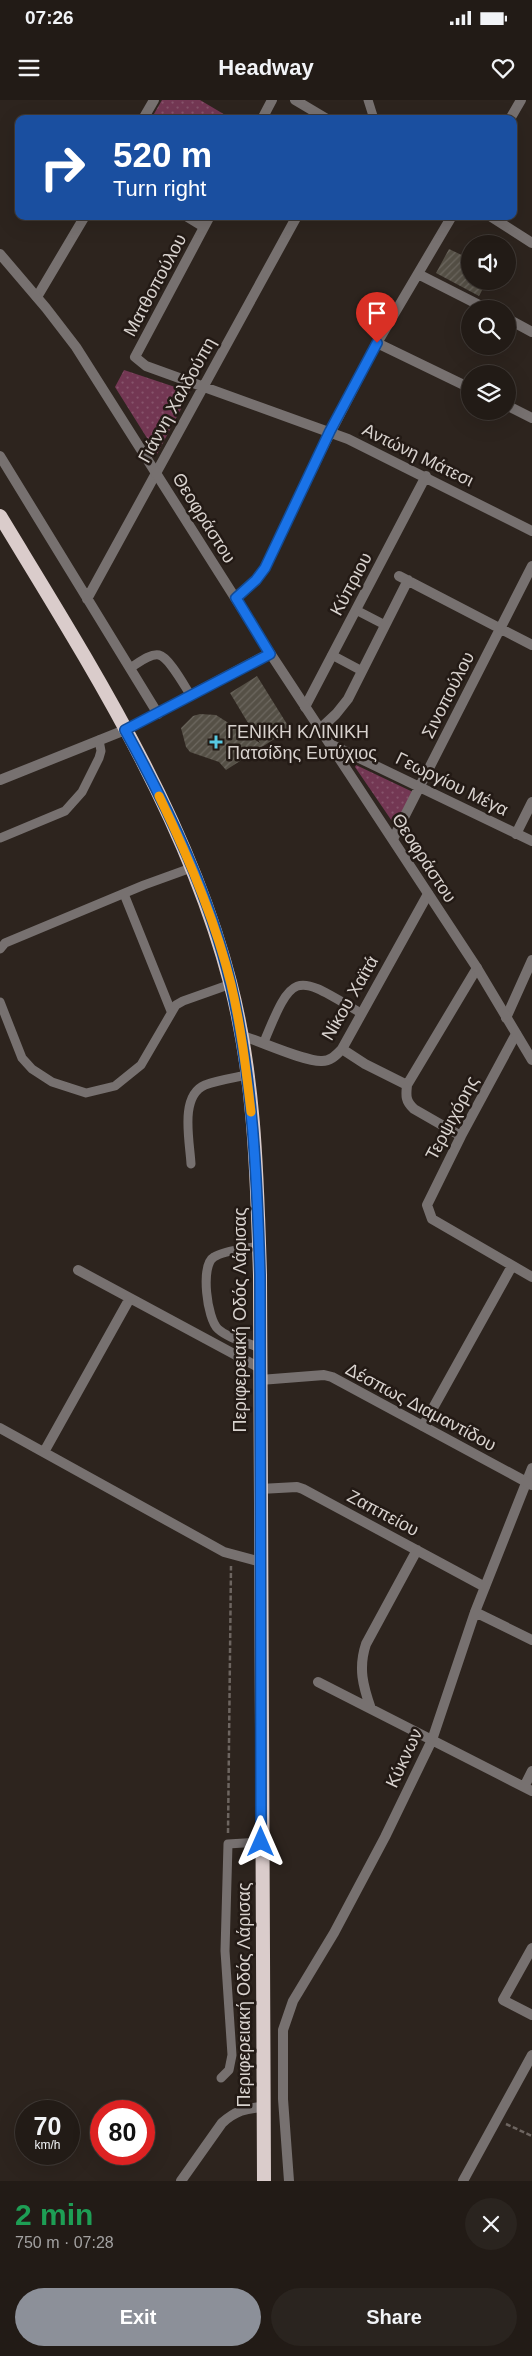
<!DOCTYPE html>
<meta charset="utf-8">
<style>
:root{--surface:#221b16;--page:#2a241f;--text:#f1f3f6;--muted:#a2a1a1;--line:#3f3935;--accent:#8c9099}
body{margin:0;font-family:Helvetica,sans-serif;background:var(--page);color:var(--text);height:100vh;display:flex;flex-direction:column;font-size:19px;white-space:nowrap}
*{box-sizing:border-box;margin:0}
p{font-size:16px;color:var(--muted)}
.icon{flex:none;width:28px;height:28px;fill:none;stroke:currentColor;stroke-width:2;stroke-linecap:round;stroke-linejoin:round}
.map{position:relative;height:2081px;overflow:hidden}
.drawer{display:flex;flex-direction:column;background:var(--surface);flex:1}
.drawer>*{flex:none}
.top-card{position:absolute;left:15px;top:15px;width:502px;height:105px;border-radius:10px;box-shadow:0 5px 20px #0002,0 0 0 1px var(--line);background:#1a4fa0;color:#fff;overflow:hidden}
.controls{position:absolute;left:461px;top:135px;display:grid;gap:10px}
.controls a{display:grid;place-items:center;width:55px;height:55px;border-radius:50%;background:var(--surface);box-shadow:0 5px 20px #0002,0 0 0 1px var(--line);font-size:25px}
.speed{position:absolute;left:15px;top:2000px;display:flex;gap:10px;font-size:25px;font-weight:700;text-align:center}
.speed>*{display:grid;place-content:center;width:65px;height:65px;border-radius:50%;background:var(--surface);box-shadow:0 5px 20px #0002,0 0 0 1px var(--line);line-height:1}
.speed small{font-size:12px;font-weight:400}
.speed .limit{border:8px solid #d22;background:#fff;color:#111}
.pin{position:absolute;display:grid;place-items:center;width:42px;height:42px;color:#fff;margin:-51px -21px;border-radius:50% 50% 50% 0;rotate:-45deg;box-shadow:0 0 5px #0007}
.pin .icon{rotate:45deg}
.me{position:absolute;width:55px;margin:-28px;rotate:0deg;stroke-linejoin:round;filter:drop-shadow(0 0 4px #0008)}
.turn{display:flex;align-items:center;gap:18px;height:105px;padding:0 15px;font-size:22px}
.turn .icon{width:65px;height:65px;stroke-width:2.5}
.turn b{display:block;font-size:35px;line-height:42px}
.round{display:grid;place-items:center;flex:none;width:52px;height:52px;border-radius:26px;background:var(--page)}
.headline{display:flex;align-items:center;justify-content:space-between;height:85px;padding:0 15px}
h1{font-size:30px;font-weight:800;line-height:38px;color:#1e9e55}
.action{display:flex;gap:10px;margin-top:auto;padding:10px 15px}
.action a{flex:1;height:58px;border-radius:30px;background:var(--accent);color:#fff;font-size:20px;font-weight:800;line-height:58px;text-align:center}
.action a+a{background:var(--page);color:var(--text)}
.status{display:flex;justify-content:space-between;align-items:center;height:35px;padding:0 25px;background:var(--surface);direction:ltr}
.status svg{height:14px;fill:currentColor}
header{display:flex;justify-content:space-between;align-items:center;height:65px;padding:0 15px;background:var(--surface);font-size:22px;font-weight:800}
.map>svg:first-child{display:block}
</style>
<div class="status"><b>07:26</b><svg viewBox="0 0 49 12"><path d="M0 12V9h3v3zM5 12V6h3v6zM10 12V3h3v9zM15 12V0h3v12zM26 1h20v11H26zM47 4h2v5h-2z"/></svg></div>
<header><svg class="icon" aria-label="menu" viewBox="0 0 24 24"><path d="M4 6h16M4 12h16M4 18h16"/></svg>Headway<svg class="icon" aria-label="heart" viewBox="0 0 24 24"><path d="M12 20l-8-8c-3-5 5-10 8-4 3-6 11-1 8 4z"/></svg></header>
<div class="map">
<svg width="532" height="2081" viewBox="0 0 532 2081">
<defs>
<pattern id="grass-dots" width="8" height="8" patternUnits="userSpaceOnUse" patternTransform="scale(1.25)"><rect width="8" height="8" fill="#733753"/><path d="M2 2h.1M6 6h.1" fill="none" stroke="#86536b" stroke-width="1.8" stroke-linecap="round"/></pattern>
<pattern id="building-hatch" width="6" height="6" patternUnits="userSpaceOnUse" patternTransform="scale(1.25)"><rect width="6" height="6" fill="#555046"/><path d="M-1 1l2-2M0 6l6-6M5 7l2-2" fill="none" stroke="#6d6860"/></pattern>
</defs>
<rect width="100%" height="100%" fill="#2d241e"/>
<path fill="url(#grass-dots)" d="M162,0H200L232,19H151Z
M124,270L190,292L157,354L115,287Z
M356,665L415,693L396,727L355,667Z"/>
<path fill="url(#building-hatch)" d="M449,149L470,159V181H487L479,196L436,173Z
M257,576L290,629L226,670L219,662L190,652L186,647L181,628L193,616L200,614L216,615L260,643L230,593Z"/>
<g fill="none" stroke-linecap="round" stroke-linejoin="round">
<path stroke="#6d6560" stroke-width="2.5" stroke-dasharray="5 2.5" stroke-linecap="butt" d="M228,1733L231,1466
M506,2024L532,2036"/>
<path stroke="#777170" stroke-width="9" d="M368,0L374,19
M356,510L385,525
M332,555L362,571
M130,568C137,564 150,553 159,555C169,557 185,587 191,596
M0,738L65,711L82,692L99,658L101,651L99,640
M124,794L171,911
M0,849L5,843L144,785L191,768
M0,902L22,958L32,969L52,982L86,993L115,986L141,965L176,905L183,901L231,884
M264,942C294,868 296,875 361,913
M191,1064C190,1042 179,996 205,985C218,980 233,978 247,975
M259,1146C246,1149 225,1150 214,1157C200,1165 207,1219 218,1229C229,1239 247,1242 260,1248
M221,1978L229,1970L232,1955L225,1851L228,1744L261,1742"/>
<path stroke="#777170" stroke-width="10" d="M37,197L85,116"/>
<path stroke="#777170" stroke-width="10" d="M295,0L327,19
M143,19L154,0
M262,19L272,0
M510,19L521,0
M186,116L204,127
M210,116L135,257L146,266L348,339L532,431
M490,116L532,143
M418,174L487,209
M508,219L532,232
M377,243L470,288
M508,306L532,318
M0,356L158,614
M399,476L532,545
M236,498L255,481L265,468L323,347L377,243L452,116
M87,499L297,116
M305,607L426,376
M320,629L336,614L348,599L408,480
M330,644L532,741
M0,680L125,630L270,553
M516,734L532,702
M393,739L532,466
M506,918L532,860
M516,934L461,1036L427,1105L432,1119L532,1177
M240,935C260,941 305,962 322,961C331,961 336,955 342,949L428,794
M342,949L365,964L407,985
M461,1036L414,1009C405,1001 406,995 407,985L477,868
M78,1170L260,1268
M423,1326L512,1166
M0,1328L224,1452L261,1462
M44,1352L130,1198
M260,1389L297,1387L303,1389L485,1487
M475,1512L532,1540
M318,1582L532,1691
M371,1609C363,1586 358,1568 366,1544L417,1450
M524,1687L532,1671
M532,1848L503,1900L532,1915
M289,2081L283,1999V1930L293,1901L334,1833L385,1737L432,1640L475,1512L532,1368
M463,2081L532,1955"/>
<path stroke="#777170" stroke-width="10" d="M0,154L46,208L76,247L270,553L477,868L532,960
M260,1280L324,1275L332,1277L532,1385
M181,2081L222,2023C235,2011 246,2008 263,2007"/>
<path stroke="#dacccb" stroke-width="14" d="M0,416C89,563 186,713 230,882C255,977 257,1077 260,1175L264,2081"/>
</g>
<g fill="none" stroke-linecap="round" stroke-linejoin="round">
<g stroke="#114b97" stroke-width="12">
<path id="route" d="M261,1742L260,1175C257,1077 253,981 231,885C210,796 169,710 125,630L270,554L236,498L256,480L265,468L330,331L377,243"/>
</g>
<use href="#route" stroke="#1a73e8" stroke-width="9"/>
<path stroke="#f59e0b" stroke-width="9" d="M159,696C188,756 215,819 231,884C241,926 246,969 251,1012"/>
</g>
<path fill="#57c9e2" stroke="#231a15" stroke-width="2" d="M213.5 634.5h5v5h5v5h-5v5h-5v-5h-5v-5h5z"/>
<g text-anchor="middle" stroke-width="5" stroke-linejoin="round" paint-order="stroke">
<g font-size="18" fill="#d8d2ce" stroke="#231a15">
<text transform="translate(155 185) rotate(-62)" y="6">Ματθοπούλου</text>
<text transform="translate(177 300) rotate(-61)" y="6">Γιάννη Χαλδούπη</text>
<text transform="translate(418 355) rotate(26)" y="6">Αντώνη Μάτεσι</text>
<text transform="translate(204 418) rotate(58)" y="6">Θεοφράστου</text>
<text transform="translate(351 484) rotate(-62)" y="6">Κύπριου</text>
<text transform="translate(448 595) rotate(-63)" y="6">Σινοπούλου</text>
<text transform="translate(452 684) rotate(26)" y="6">Γεωργίου Μέγα</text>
<text transform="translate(424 758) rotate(57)" y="6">Θεοφράστου</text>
<text transform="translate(350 898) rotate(-60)" y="6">Νίκου Χαϊτά</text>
<text transform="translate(452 1018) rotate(-62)" y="6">Τερψιχόρης</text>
<text transform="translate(240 1220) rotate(-90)" y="6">Περιφερειακή Οδός Λάρισας</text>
<text transform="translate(421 1307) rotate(28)" y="6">Δέσπως Διαμαντίδου</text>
<text transform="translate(383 1413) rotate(28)" y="6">Ζαππείου</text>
<text transform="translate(404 1658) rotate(-65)" y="6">Κύκνων</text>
<text transform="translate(244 1895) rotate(-90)" y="6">Περιφερειακή Οδός Λάρισας</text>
</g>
<g font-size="18" fill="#d8d2ce" stroke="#231a15" text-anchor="start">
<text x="227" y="638">ΓΕΝΙΚΗ ΚΛΙΝΙΚΗ<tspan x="227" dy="21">Πατσίδης Ευτύχιος</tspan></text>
</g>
</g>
</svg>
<div class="controls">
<a><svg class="icon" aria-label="sound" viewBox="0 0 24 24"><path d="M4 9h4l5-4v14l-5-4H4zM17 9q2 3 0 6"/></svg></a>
<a><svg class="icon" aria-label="search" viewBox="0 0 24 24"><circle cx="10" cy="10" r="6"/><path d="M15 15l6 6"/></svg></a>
<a><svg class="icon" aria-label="layers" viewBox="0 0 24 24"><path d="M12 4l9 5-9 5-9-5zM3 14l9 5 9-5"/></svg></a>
</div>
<div class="speed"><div>70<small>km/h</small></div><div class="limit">80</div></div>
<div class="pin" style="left:377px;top:243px;background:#d93025"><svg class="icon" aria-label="arrive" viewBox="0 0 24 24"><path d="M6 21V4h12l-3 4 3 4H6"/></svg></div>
<svg class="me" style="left:261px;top:1742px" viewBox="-20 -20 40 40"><path d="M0-17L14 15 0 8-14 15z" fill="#1a73e8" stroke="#fff" stroke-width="4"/></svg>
<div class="top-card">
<div class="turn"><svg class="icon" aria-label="right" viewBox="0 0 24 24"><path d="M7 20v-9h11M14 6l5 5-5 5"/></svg><div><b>520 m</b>Turn right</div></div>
</div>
</div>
<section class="drawer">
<div class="headline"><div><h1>2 min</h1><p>750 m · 07:28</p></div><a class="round"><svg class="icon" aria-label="close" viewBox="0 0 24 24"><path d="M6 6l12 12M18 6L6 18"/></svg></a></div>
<div class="action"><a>Exit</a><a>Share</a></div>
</section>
